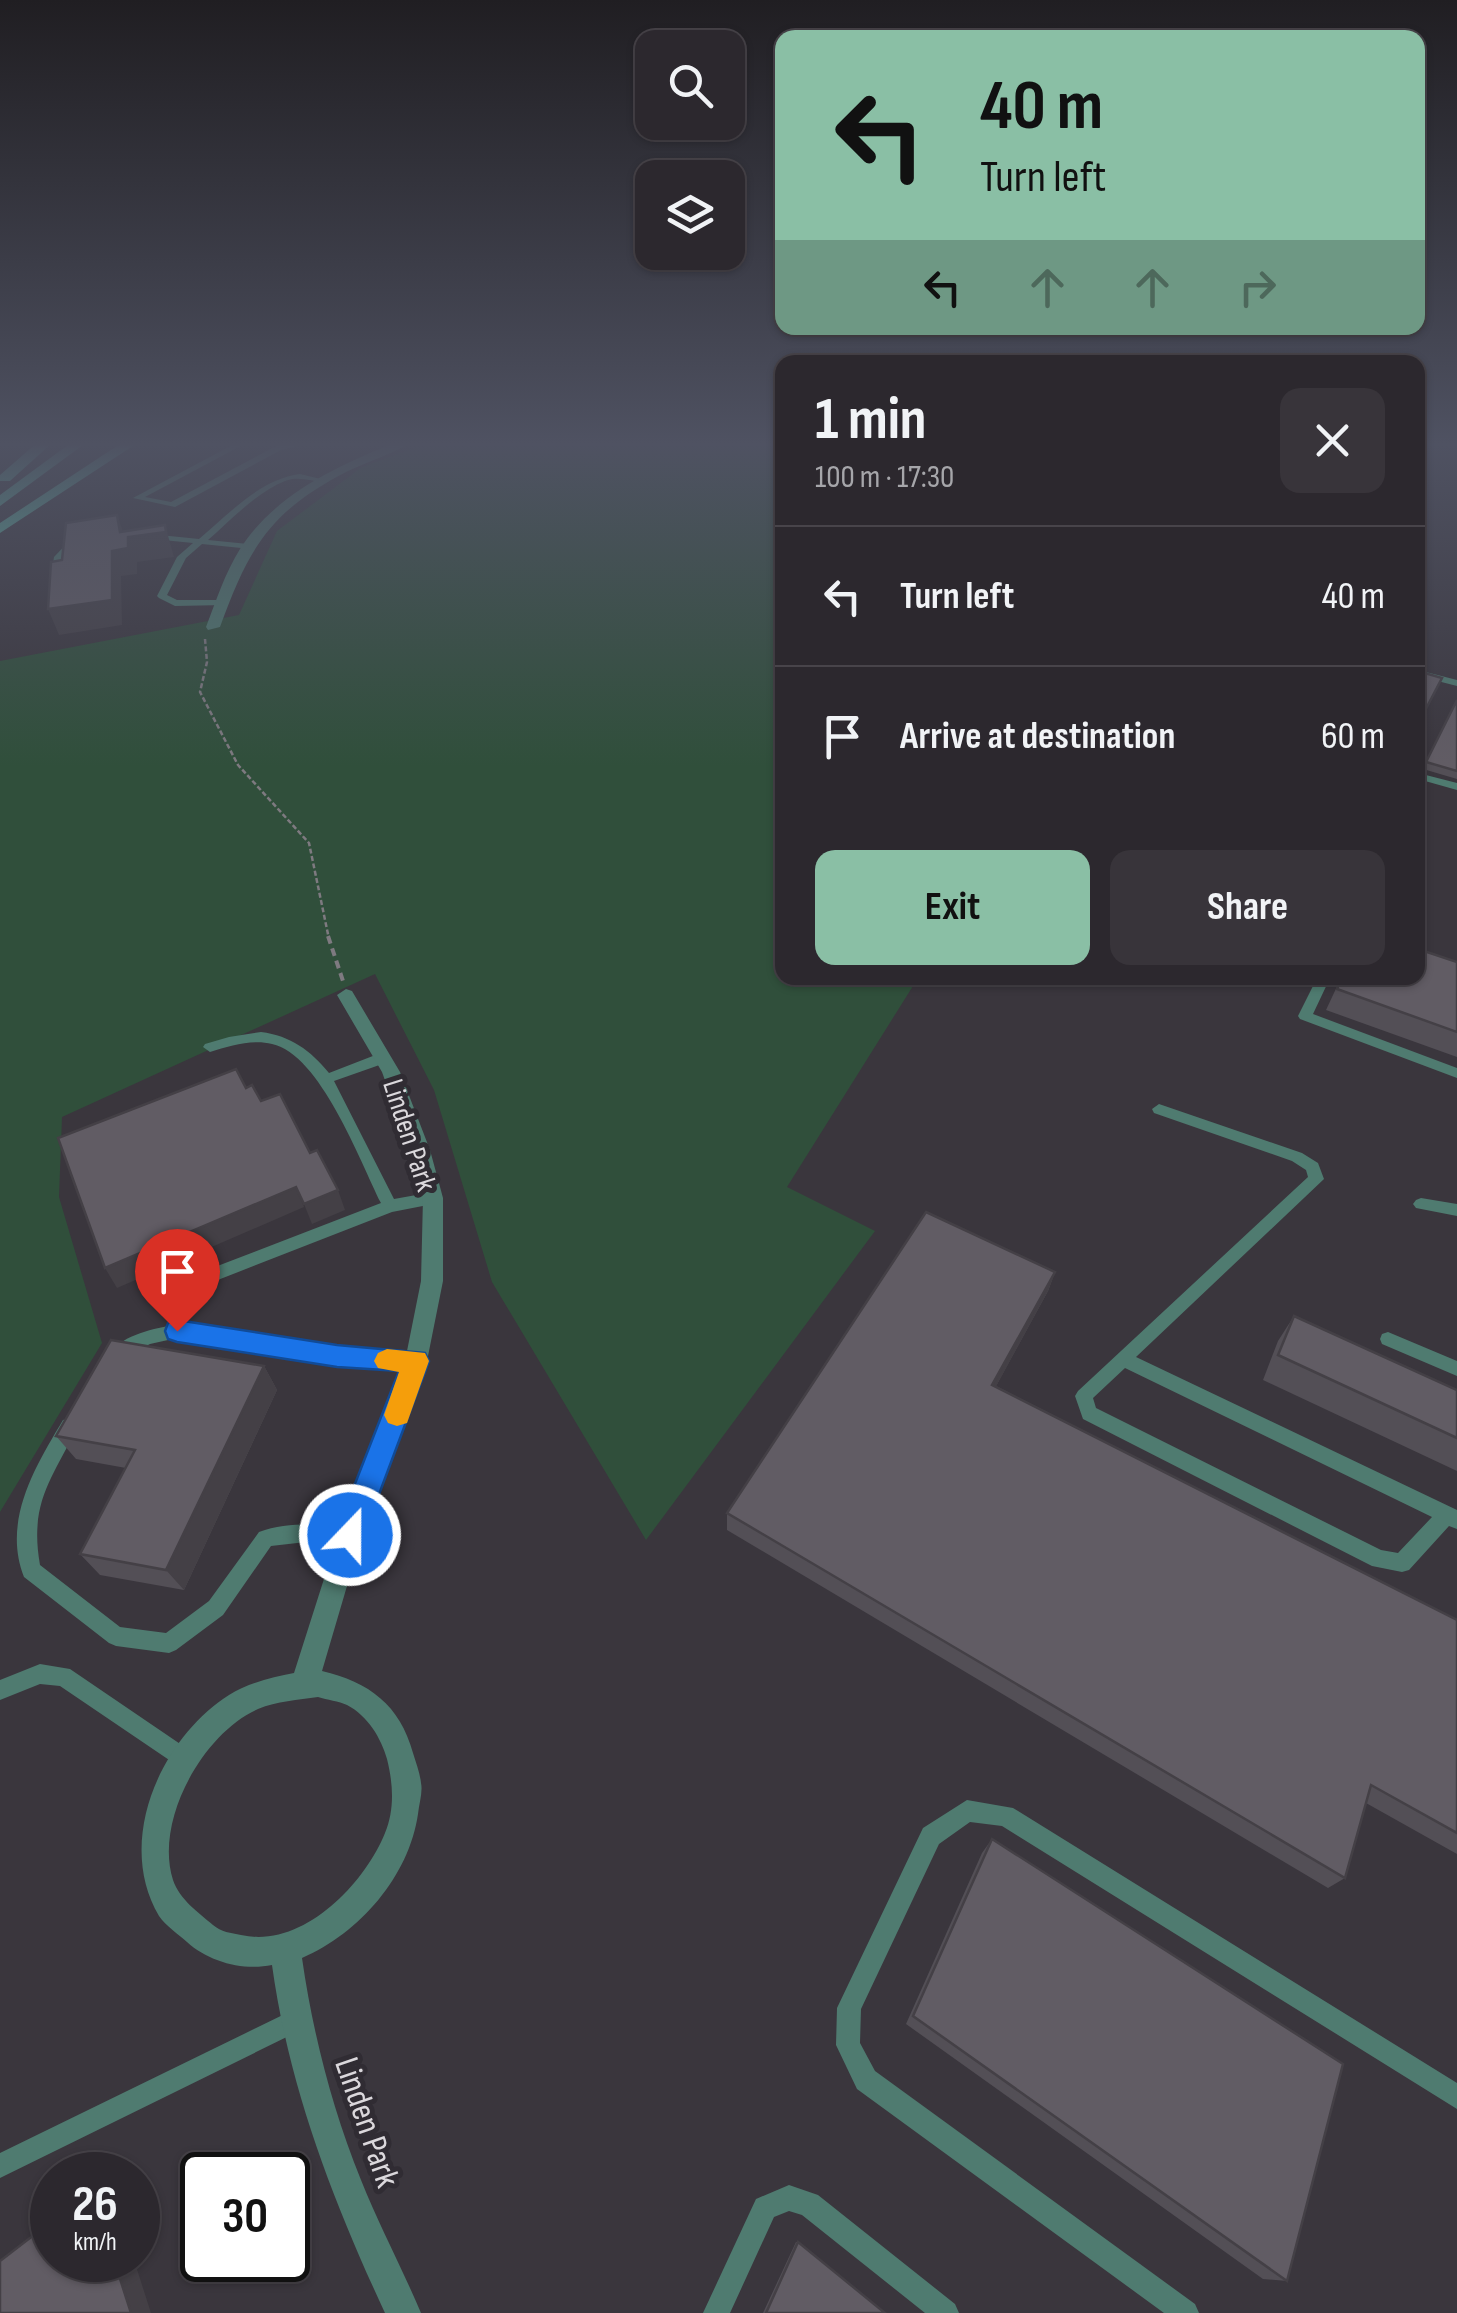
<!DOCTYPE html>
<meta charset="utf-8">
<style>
:root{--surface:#2c282e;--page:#38343a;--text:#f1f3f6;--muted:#a6a6aa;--line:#48444a;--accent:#8abfa5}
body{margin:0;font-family:"Sofia Sans Condensed",sans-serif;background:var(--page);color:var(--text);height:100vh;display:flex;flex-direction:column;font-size:38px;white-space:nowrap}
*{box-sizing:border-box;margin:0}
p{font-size:32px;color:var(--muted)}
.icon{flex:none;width:55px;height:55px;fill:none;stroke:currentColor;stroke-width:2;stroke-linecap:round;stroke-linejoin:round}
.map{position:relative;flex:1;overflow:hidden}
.side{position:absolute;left:775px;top:355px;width:650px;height:630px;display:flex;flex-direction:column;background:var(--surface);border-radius:20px;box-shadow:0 2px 8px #0004,0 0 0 2px var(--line)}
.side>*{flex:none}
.banner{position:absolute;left:775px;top:30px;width:650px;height:305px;border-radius:20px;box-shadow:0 2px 8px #0004,0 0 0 2px var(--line);background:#8abfa5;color:#111;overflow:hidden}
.controls{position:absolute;left:635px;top:30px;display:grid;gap:20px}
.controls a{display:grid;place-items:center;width:110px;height:110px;border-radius:20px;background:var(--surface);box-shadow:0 2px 8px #0004,0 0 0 2px var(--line);font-size:50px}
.speed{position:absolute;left:30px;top:2152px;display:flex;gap:20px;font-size:50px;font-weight:700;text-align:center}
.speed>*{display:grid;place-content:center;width:130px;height:130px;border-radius:50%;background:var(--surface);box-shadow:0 2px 8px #0004,0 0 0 2px var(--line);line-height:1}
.speed small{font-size:25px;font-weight:400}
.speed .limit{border:5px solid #111;border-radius:15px;background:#fff;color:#111}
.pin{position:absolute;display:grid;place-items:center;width:85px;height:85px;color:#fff;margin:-102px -42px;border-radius:50% 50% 50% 0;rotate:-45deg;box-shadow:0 0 10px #0007}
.pin .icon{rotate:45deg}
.me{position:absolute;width:110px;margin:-55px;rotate:22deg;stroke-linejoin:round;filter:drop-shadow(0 0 8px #0008)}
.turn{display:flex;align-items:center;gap:35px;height:210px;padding:0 40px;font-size:45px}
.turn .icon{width:130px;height:130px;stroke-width:2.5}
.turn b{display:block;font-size:70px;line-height:85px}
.lanes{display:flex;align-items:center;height:95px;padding:0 40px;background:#0003;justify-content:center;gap:50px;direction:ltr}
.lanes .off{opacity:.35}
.round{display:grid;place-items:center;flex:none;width:105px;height:105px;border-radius:20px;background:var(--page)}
.headline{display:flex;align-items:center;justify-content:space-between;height:170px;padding:0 40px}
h1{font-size:60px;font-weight:700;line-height:75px}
.action{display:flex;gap:20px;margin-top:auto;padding:20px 40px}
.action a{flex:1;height:115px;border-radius:20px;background:var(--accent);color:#111;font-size:40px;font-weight:700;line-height:115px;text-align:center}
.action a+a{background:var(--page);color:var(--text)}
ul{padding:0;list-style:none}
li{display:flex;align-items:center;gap:30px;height:140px;padding:0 40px;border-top:2px solid var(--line)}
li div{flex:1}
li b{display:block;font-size:38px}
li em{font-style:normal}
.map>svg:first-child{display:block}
</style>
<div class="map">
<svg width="1457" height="2313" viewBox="0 0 1457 2313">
<rect width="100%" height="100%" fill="#3a363d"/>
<path fill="#304f3b" d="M430,442H782V978H918L787,1187L875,1231L646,1540L492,1282L434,1090L375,974L62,1117L59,1197L102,1343L0,1512V661L239,615L277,531L362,467Z"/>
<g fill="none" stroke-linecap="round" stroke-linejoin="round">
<path stroke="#7e7a80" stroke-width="2.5" stroke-dasharray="5 2.5" stroke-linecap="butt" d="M205,639L207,662L200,692L238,765L309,843L329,939"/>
<path stroke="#7e7a80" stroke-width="4" stroke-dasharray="8 5" stroke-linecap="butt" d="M328,936L343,981"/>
<path fill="#4f7b70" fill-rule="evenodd" d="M238,442H248L145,497L171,502L276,446L298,442H312L281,450L175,507L133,498Z
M300,474L329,481L325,483C312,481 298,476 285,481C257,492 231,520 208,540L248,544L252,547L251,549L202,544L186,558L167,595L177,600H222L227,603L225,605L175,606L159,598L157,596L177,557L193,543L153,539L149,536L150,534L199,539C229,514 260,479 300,474Z
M74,536L81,538L63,558L56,583H50L54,557Z
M1418,670L1457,680V686L1418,676Z
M1418,773L1457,783V790L1418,779Z
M1317,978H1330L1313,1014L1457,1068V1078L1300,1019L1298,1016Z
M261,1032C291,1036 310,1050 329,1073L378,1054H388L390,1058L388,1062L334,1081L394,1199L433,1192L438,1194L441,1198L438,1202L433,1204L392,1212L187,1292L181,1290L179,1285L181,1280L381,1203C360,1161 320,1054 272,1044C252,1039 230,1046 210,1052L203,1047L205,1044L229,1037Z
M1159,1104L1302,1153L1318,1163L1324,1179L1136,1357L1457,1510V1529L1449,1526L1409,1570L1402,1572L1372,1566L1083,1419L1075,1396L1078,1391L1308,1177L1306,1170L1292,1161L1154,1113L1152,1109ZM1125,1368L1432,1517L1398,1553L1381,1550L1096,1408L1093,1398Z
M1421,1198L1457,1204V1216L1416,1208L1413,1204L1416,1200Z
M177,1324L337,1349L416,1354L422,1356L425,1361L422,1366L416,1368L337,1363L177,1338L150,1344L118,1360L112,1358L110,1353C124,1334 154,1329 177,1324Z
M1388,1332L1457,1361V1376L1382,1344L1380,1339L1382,1334Z
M69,1418L75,1420L78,1426C52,1479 29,1502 40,1565L120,1627L166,1633L209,1601L259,1532C288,1521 320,1525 350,1526L357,1529L359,1535L357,1541L350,1544L306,1542L271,1546L223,1615L176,1650L169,1653L116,1646L109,1643L24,1577C2,1521 35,1467 63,1420Z
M40,1664L70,1669L192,1752L195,1759L192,1766L185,1769L178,1766L60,1686L40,1684L0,1700V1680Z
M967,1800L1013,1808L1457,2083V2109L1002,1826L970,1822L939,1844L861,2009L860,2043L875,2071L1195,2304L1199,2313H1164L857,2089L836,2045L837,2008L923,1828Z
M293,2010L301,2014L305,2022L301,2030L0,2178V2153Z
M789,2185L818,2195L955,2304L959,2313H925L802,2215L789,2211L774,2217L730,2313H703L756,2199Z"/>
<path fill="#4f7b70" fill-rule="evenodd" d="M397,442H411C393,454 369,461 348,471C270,511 249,547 220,627L208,630L206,627C216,601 225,573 240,549C275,494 339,465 397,442Z
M346,989L352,991L400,1072L430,1150L443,1198V1281L427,1361L362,1535L322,1671C369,1682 400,1705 413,1753C416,1763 420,1773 421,1783C423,1792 419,1804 418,1814C409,1876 360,1933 302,1958C313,2034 332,2108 361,2180C379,2225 402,2268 421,2313H385C333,2201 289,2088 272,1965C243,1971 209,1962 187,1942C178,1934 166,1926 159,1916C115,1842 160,1739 229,1695C248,1683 272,1677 294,1673L338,1535L405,1361L421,1281L423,1198L410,1150L382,1072L337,995ZM318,1697C327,1700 339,1701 347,1705C368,1716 381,1738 387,1759C393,1783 395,1809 385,1833C364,1885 302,1949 241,1935C231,1933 221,1932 213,1925C198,1912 180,1900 173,1880C154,1821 203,1733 258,1709C277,1701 298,1700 318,1697Z"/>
<path fill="#5abca6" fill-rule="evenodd" d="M38,442H53L10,481H0V475Z
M72,442H87L0,506V495Z
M123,442H139L0,533V523Z"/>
</g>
<path fill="#534f56" d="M1457,700V779L1423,769Z
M1457,962V1057L1326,1010L1341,978Z
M1055,1272L1048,1291L996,1386L1457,1620V1854L1366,1803L1345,1878L1328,1888L727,1530V1513Z
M1294,1316L1457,1390V1471L1263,1380L1278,1341Z
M264,1366L277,1390L184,1590L100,1575L80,1554L126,1468L76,1459L56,1436Z
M992,1839L1287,2281L1263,2279L906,2024L982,1853Z
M796,2242H798L885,2313H763Z"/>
<path fill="#444046" d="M117,515L126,540L128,537L165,525L174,557L137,562V574L121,576L122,625L59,635L48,609L112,551L120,532Z
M296,1187L304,1207L117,1288L105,1268Z
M338,1190L345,1210L312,1224L304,1204Z
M1055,1272L1048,1291L987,1403L992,1385Z
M264,1366L277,1390L184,1590L166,1570Z
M114,2260H134L151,2313H131Z"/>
<path fill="#615c64" stroke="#444046" stroke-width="2.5" d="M117,515L120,532L165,525L166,532L128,537V548L112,551V600L48,609L51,562L62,560L66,523Z
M1418,671L1442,678L1418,724Z
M1457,700V771L1426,762Z
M1418,949L1457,962V1032L1337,989L1342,978H1418Z
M236,1069L246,1088L252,1085L261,1101L280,1094L310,1153L317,1150L338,1190L304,1204L296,1187L105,1268L58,1138Z
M926,1212L1055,1272L992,1385L1457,1620V1833L1371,1785L1345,1878L727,1513Z
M1294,1316L1457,1390V1438L1278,1355Z
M111,1340L264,1366L166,1570L80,1554L135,1450L56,1436Z
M992,1839L1343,2064L1287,2281L913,2016Z
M52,2221V2260H114L131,2313H0V2261Z
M798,2242L885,2313H766Z"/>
<linearGradient id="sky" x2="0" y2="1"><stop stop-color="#201e22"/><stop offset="0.58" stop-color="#4f5262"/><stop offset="1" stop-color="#4f5262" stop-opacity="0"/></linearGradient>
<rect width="1457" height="766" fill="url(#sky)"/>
<path fill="#1a73e8" stroke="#114b97" stroke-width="2.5" d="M177,1320L337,1345L425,1353L429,1361L360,1545L350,1549L339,1545L335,1535L399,1371L337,1367L177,1342L168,1339L165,1331L168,1323Z"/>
<path fill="#f59e0b" d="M387,1349L425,1353L429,1361L407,1423L397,1426L388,1423L384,1415L399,1372L378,1368L374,1361L378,1353Z"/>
<g text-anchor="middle" stroke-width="10" stroke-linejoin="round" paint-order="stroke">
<g font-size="30" fill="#dbd8dc" stroke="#302c33">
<text transform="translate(410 1135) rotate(72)" y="10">Linden Park</text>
</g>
<g font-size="35" fill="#dbd8dc" stroke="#302c33">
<text transform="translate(368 2122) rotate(71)" y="12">Linden Park</text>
</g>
</g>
</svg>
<div class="controls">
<a><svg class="icon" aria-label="search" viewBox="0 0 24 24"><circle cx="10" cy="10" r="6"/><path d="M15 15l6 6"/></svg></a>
<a><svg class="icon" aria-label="layers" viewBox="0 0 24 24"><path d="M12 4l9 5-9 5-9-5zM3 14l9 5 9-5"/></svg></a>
</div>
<div class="speed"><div>26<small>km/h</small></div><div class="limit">30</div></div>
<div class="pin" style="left:177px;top:1331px;background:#d93025"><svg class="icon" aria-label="arrive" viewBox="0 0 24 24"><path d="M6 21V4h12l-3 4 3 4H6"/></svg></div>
<svg class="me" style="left:350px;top:1535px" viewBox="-20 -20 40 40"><circle r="17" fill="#1a73e8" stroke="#fff" stroke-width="3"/><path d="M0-11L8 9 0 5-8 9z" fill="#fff"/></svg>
<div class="banner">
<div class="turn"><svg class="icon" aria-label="left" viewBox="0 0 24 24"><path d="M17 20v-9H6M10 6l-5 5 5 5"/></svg><div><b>40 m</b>Turn left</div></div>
<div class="lanes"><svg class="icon" aria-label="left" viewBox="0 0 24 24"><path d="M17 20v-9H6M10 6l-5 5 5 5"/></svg><svg class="icon off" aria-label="ahead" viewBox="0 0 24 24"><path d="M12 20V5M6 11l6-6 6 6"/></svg><svg class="icon off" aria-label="ahead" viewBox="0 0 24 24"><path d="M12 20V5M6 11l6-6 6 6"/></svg><svg class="icon off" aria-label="right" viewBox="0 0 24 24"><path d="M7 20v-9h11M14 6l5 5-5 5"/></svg></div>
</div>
<section class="side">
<div class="headline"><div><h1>1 min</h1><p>100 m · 17:30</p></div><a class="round"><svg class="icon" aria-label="close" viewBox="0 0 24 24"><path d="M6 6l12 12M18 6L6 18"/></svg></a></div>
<ul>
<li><svg class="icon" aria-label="left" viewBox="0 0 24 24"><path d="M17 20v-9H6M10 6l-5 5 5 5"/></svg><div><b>Turn left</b></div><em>40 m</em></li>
<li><svg class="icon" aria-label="arrive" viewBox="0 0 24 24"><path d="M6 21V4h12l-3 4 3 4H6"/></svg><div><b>Arrive at destination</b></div><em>60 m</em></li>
</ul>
<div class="action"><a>Exit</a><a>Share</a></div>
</section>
</div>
